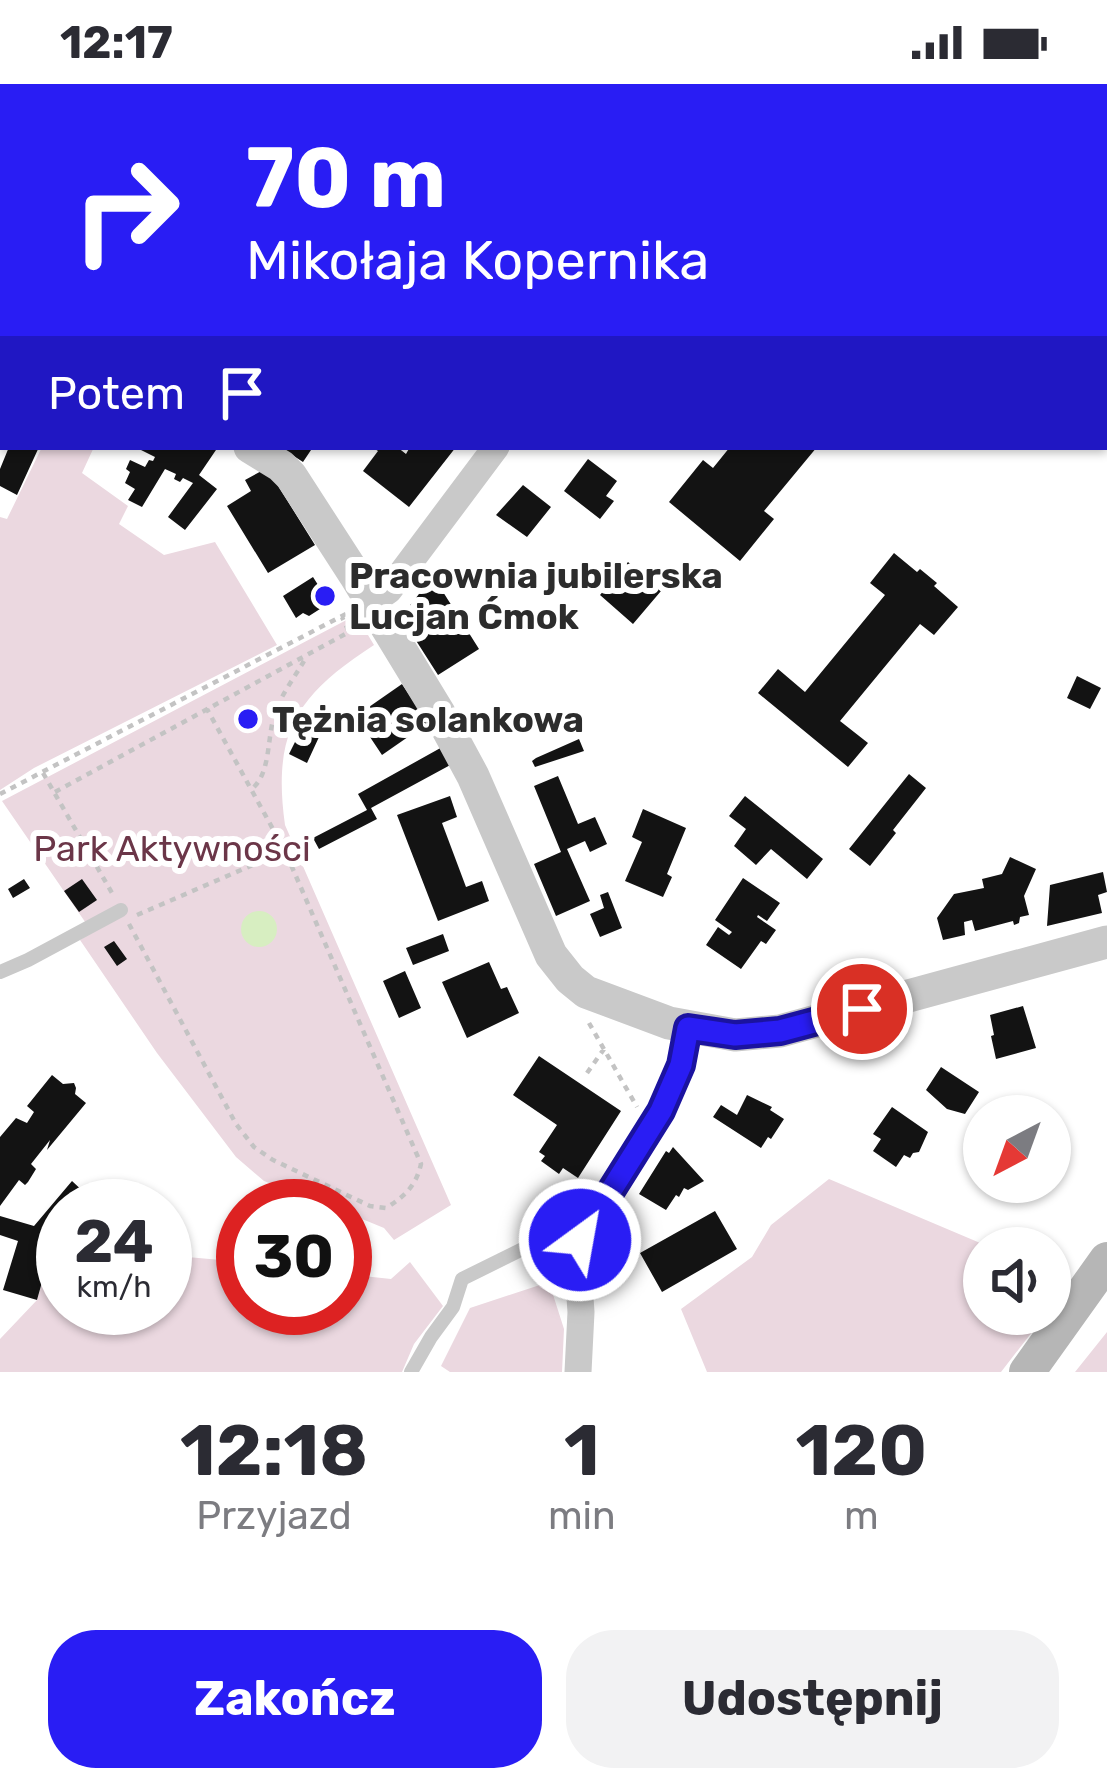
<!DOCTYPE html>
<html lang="pl">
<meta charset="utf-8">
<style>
:root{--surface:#fff;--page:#f2f2f3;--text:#2b2b33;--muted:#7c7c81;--accent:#291df4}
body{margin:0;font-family:Rubik,sans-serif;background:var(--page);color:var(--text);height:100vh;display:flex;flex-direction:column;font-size:45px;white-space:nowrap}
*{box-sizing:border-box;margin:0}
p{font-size:39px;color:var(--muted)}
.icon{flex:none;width:66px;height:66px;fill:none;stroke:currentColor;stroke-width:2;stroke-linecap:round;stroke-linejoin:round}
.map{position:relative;height:1288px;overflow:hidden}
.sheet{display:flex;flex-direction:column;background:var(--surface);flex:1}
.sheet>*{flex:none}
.guide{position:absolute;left:0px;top:0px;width:1107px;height:366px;box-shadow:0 3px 9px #0004;background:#291df4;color:#fff;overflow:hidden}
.needle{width:78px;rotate:221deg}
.controls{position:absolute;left:963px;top:1011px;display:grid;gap:24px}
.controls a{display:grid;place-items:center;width:108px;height:108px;border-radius:50%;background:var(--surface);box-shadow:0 3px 9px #0004;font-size:60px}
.speed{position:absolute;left:36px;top:1095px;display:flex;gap:24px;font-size:60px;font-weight:700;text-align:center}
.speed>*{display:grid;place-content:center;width:156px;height:156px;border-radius:50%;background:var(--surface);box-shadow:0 3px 9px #0004;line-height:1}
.speed small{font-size:30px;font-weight:400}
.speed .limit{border:18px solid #d22;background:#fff;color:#111}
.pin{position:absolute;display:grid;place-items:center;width:102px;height:102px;color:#fff;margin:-51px;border:6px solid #fff;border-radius:50%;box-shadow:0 3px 12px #0007}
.me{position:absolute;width:132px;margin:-66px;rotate:32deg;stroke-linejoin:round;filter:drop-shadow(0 0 9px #0008)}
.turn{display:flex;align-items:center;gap:42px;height:252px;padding:0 48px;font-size:54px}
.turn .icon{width:156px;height:156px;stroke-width:2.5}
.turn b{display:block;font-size:84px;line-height:102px}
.then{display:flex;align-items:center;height:114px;padding:0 48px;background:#0003;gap:24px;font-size:45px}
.eta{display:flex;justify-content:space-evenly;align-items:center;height:204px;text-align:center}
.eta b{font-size:72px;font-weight:700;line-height:84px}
.button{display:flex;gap:24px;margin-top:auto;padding:24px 48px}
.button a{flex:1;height:138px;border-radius:48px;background:var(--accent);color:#fff;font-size:48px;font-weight:700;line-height:138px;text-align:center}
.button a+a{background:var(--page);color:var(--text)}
.status{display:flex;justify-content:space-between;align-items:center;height:84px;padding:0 60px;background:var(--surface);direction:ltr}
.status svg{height:33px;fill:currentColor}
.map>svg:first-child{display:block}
</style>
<div class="status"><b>12:17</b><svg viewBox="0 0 49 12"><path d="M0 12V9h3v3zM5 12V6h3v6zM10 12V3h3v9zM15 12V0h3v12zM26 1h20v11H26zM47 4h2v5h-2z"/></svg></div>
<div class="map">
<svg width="1107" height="1288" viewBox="0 0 1107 1288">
<rect width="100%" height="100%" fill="#fff"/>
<path fill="#ebd8e0" d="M42,363H94L82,389L128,422L119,440L164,471L215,458L277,561L34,684L0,706V433L7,435Z
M356,531L374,561C297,611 272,648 285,741L451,1121L394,1156L384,1144L345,1128V1122H331L264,1097L236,1073L157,969L80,856L92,848L2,717Z
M829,1095L992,1164H984V1230H1046L1001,1288H707L681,1225L752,1173L771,1141Z
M52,1166L63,1169V1224H165V1171L243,1178V1224H345V1190L391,1195L410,1178L443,1222L414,1260L402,1288H0V1255L37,1216Z
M549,1198L564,1245L562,1288H450L441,1282L470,1224Z
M1107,1247V1288H1075L1107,1248Z"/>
<path fill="#d7eec1" d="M241 845a18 18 0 1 1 36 0a18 18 0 1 1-36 0Z"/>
<path fill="#131313" d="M9,363H39L17,411L0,402V385Z
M135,363H218L199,391L217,405L185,446L168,433L193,399L183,394L180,398L174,395L176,390L165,385L142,423L128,416L135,405L125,399L130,388L126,385L130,376L145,383L149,376L153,377L155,373Z
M280,363H313L303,378Z
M372,363H397L406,370L410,363H456L409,423L363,387L378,367Z
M730,363H817L764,427L774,435L740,477L669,418L703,376L713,384Z
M588,375L617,397L606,412L614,417L600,435L564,407Z
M267,384L315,461L268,489L227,422L251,407L245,396Z
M523,401L551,423L527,453L496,431Z
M894,469L917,488L920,485L937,499L934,502L958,523L934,551L920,540L840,637L868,659L848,683L758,609L778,585L805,608L885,511L870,499Z
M628,478L661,507L633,540L600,511Z
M433,492L479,565L438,591L401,533Z
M313,493L327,515L319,519L320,525L309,532L303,529L296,534L283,512Z
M1077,592L1101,604L1090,625L1067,614Z
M402,600L428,639L382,671L356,632Z
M302,644L319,653L307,679L289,670Z
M579,655L584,667L535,683L532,677L536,674Z
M444,662L454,679L371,724L377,735L319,765L313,754L367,726L358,710Z
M909,690L926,704L893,746L896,749L870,782L849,765Z
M558,692L578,740L595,733L607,760L590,768L585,757L567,765L590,817L556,832L534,780L561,768L534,702Z
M450,712L457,733L442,739L466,803L482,797L489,817L438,837L397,731Z
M745,712L823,775L807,795L771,765L756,781L734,762L746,745L729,732Z
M643,725L686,744L667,790L672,793L663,813L625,797L642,758L632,753Z
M1010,773L1036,785L1024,812L1029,831L1020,833L1019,839L1014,841L1013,837L975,847L972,836L964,838L965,851L943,856L937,834L954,810L984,804L982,795L1002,790Z
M1103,788L1107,808L1098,811L1102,829L1047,842L1050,801Z
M743,794L780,819L767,837L758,831L757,833L776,846L766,860L761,857L741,885L706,861L718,843L729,851L732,848L715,836Z
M24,795L30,804L13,814L8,805Z
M82,795L97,816L79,828L64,807Z
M608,808L622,844L600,853L590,830L604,824L600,811Z
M443,850L449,867L413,881L406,864Z
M114,857L127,875L117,882L104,863Z
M489,878L501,905L507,903L519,929L467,954L442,898Z
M405,887L421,924L399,934L383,897Z
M1023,922L1036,964L996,975L991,952L994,951L990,931Z
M539,972L621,1027L578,1094L563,1084L559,1090L541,1077L545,1072L539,1068L557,1041L513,1011Z
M941,983L979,1008L965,1030L947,1025L926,1006Z
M52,991L63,1000L74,999L76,1004L75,1010L86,1019L47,1066L50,1056L31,1080L36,1085L28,1098L25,1101L19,1096L0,1122V1053L16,1034L27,1039L34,1028L27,1022Z
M747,1011L772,1023L770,1026L784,1035L771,1055L768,1053L761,1064L713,1033L721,1021L737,1031Z
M892,1023L928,1048L919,1068L913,1069L910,1074L904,1071L896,1083L873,1067L881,1055L873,1050Z
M673,1063L704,1097L688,1106L684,1104L679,1113L676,1111L666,1126L639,1110L666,1067L669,1069Z
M72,1097L87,1111L77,1122H63V1139L58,1146L63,1148V1169L51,1166L37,1216L3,1206L18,1157L0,1151V1132L34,1142Z
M715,1127L737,1165L662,1208L640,1169Z"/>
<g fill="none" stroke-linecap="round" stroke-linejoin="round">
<path stroke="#c3c3c3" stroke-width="4.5" stroke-dasharray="6 6" stroke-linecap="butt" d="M43,689L112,809
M254,703C271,686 267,652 275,629C281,611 294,594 304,577
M55,708L349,548L342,533
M0,710L346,530
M137,831L285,767
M129,840L236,1040L254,1063L273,1076L370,1122L386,1124C405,1112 416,1102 421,1080L285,767L207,625
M589,939L637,1023
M587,989L604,965"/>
<path stroke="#c9c9c9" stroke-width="14" d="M756,0L765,3
M697,3V0
M853,3L854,0
M1104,122L1107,123
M1104,265L1107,259
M0,888L28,876L121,826
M411,1288L431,1253L453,1223L462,1195L571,1141L589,1136"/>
<path stroke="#c9c9c9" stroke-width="27" d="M95,3L96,0
M0,129L3,126
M1104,327L1107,329
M370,519L389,506L496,363
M578,1288L581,1228L577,1170L580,1156L661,1026L681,981L688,944"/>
<path stroke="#c9c9c9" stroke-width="33" d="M0,242L3,244
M250,363L281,382L291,392L355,491L439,629L473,692L551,871L570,895L586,908L669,939L735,951L780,947L1107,858"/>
<path stroke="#b6b6b6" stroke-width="36" d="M1027,1288L1107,1176"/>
</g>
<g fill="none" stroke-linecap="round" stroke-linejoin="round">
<g stroke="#1b139f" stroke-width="30">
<path id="route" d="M580,1156L661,1027L681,981L688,944L735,951L780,947L862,925"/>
</g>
<use href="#route" stroke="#291df4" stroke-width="21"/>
</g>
<g fill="#291df4" stroke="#fff" stroke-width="4.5">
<circle cx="325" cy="512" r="12"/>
<circle cx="248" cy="635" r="12"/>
</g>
<g text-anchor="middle" stroke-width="12" stroke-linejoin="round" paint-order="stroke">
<g font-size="36" font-weight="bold" fill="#2c2c2c" stroke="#fff" text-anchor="start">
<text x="349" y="504">Pracownia jubilerska<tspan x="349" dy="41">Lucjan Ćmok</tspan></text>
<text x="272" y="648">Tężnia solankowa</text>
</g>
<g font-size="36" fill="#6b3648" stroke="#fff">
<text x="172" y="777">Park Aktywności</text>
</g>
</g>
</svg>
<div class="controls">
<a><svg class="needle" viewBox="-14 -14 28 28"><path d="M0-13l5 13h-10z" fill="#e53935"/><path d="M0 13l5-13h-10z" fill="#7c7c81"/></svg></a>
<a><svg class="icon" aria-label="sound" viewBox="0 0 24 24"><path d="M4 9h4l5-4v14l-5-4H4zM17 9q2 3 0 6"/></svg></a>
</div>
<div class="speed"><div>24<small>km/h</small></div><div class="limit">30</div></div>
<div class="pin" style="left:862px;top:925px;background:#d93025"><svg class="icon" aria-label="arrive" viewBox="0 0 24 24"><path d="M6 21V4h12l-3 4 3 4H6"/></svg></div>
<svg class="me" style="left:580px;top:1156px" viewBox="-20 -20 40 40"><circle r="17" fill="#291df4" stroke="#fff" stroke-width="3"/><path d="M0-11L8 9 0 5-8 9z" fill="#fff"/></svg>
<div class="guide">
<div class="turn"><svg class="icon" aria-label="right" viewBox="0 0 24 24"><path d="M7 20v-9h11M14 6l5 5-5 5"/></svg><div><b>70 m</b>Mikołaja Kopernika</div></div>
<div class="then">Potem<svg class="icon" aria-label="arrive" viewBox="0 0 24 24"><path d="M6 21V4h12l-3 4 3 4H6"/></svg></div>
</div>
</div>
<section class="sheet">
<div class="eta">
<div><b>12:18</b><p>Przyjazd</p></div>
<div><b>1</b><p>min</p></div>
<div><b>120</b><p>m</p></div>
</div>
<div class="button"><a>Zakończ</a><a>Udostępnij</a></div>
</section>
